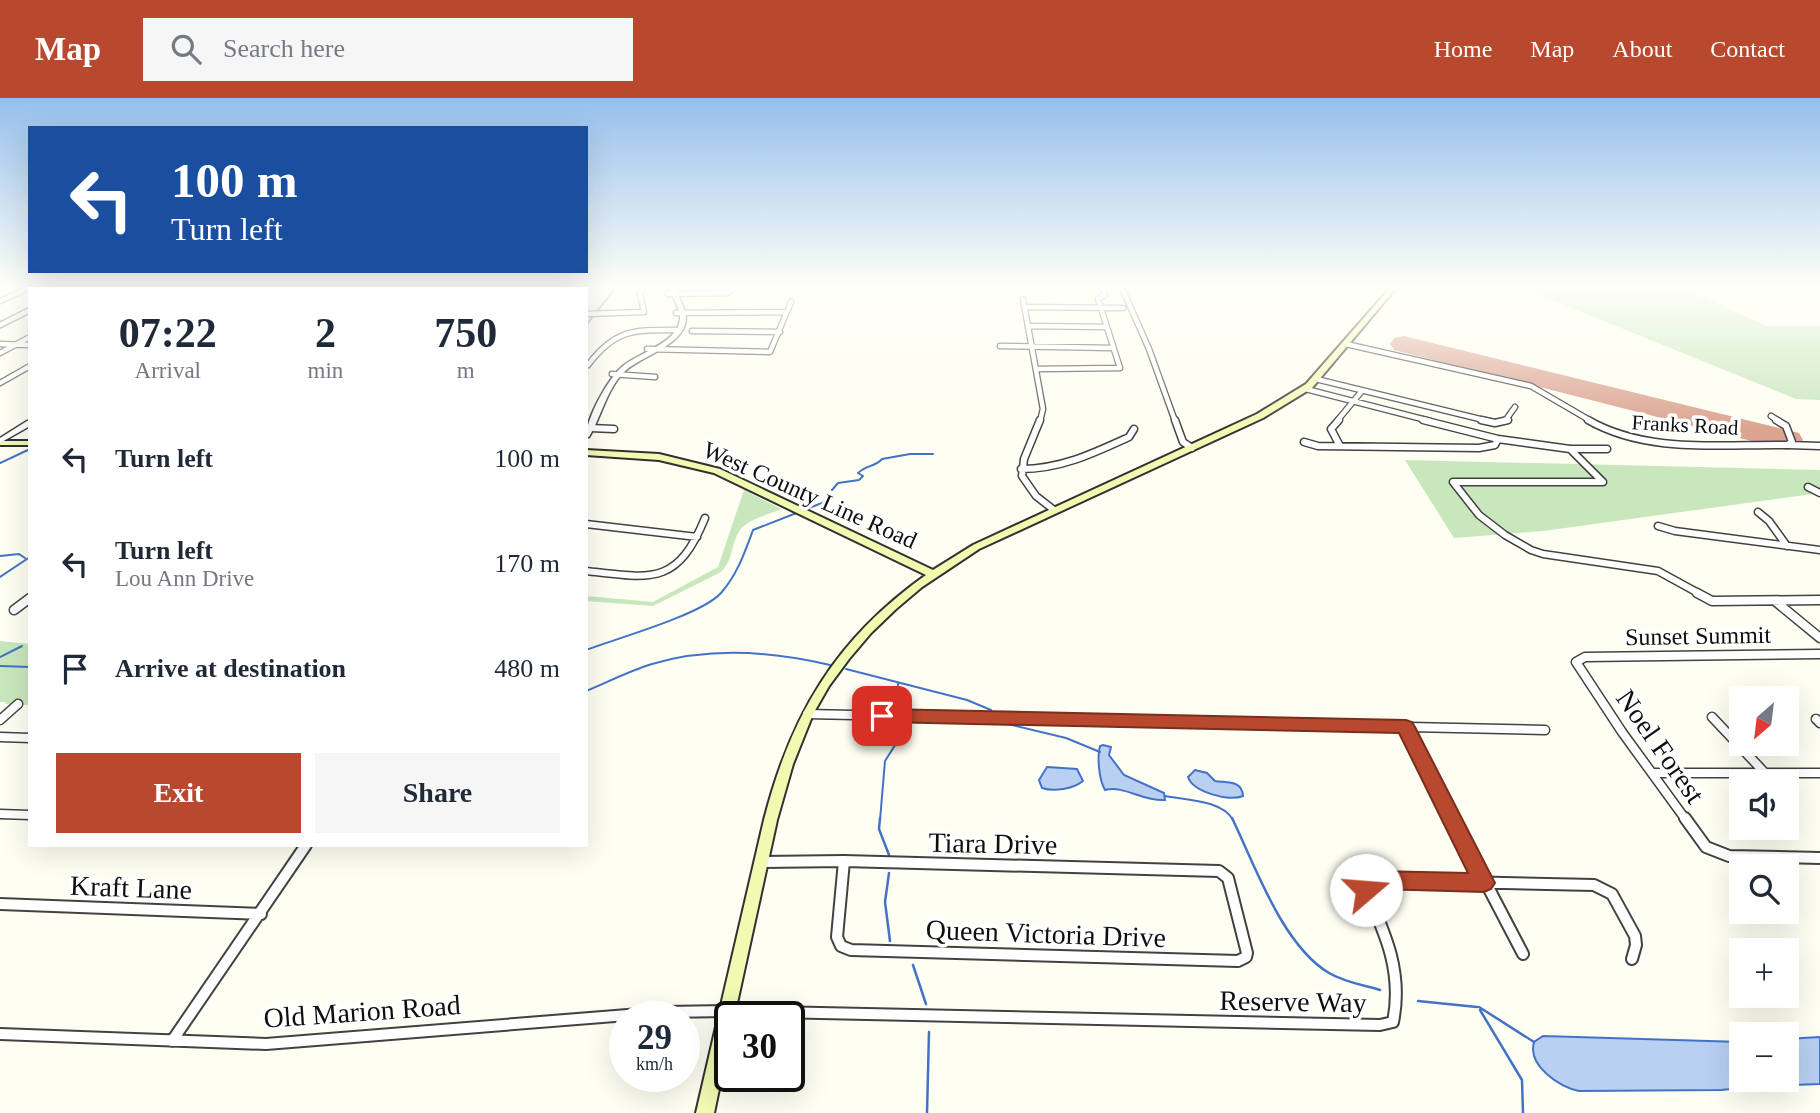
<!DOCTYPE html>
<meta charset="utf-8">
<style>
:root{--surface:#fff;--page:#f6f6f7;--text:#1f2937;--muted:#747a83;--accent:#b8482e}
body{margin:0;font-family:"Times New Roman",serif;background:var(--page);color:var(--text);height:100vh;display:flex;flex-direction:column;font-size:26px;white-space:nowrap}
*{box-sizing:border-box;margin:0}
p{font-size:23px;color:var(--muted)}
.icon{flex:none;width:38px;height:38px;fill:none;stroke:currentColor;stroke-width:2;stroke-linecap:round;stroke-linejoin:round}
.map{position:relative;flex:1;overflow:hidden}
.details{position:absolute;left:28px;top:189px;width:560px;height:560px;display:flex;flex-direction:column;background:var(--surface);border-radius:0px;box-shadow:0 7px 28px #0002}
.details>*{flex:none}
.top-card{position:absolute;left:28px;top:28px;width:560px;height:147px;border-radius:0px;box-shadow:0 7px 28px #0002;background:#1a4fa0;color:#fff;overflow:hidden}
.needle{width:46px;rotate:208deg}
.controls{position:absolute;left:1729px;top:588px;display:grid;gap:14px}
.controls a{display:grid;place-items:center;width:70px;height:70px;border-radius:0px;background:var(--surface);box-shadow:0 7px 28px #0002;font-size:35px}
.speed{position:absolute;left:609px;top:903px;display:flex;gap:14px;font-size:35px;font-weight:700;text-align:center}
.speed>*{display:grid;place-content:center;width:91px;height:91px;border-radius:50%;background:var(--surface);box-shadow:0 7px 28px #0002;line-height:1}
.speed small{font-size:18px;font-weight:400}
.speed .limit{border:4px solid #111;border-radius:10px;background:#fff;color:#111}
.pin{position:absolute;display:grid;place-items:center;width:60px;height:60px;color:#fff;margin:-30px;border-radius:14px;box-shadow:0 4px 10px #0006}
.me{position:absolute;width:77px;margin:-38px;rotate:72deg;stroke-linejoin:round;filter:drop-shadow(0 0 5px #0008)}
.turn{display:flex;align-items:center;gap:24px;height:147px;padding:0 28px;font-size:32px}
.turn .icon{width:91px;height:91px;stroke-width:2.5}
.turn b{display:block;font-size:49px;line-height:60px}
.eta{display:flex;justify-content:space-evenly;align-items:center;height:119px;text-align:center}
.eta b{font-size:42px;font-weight:700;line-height:49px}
.action{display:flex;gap:14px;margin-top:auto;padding:14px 28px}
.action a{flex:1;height:80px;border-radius:0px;background:var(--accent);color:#fff;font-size:28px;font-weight:700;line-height:80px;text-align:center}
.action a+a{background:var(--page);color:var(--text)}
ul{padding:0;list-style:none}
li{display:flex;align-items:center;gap:21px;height:105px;padding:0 28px}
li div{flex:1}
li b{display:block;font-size:26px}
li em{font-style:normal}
header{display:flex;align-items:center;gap:42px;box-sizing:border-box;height:98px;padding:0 35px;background:var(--accent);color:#fff}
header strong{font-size:33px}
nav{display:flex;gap:38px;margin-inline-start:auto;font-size:24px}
.search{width:490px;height:63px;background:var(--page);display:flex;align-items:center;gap:18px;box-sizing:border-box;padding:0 24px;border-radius:0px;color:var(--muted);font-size:26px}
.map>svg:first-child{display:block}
</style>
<header>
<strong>Map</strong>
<div class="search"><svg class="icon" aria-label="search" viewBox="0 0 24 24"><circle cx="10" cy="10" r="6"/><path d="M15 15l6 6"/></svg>Search here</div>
<nav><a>Home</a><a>Map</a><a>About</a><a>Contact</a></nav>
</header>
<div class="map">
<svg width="1820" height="1015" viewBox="0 0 1820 1015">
<rect width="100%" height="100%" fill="#fefef2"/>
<path fill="#c9e7bd" d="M1522,190H1683L1767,228H1820V302L1796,301Z
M1405,362L1820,372V395L1543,433L1454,440Z
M744,392L781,411C770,416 747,422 740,432C731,445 733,463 721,474L653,508L586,503V498L653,504L718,469Z
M0,543L30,546V607L5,606L6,604H0Z"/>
<path fill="#b9d0f3" stroke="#4473c6" stroke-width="2" d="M1103,647L1111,649L1109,657L1124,677L1164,695L1165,702C1144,704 1124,687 1105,692C1099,682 1097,659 1100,648Z
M1047,669L1077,671L1083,683C1073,691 1054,694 1042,690L1039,682Z
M1195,672L1207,675L1215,683C1227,685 1242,682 1243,698C1229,704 1193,694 1188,679Z
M1543,938L1741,944V982H1787V941L1820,939V986L1762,988L1721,992L1579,993C1560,989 1527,968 1534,944Z"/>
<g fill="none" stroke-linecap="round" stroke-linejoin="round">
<path stroke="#4473c6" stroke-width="2" d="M597,213L616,190
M586,228L593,218
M0,365L30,351
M832,392L838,385L859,382L863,378L858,375C866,367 875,369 882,361L910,356H933
M804,412L822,405L829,396
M0,458L19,456L25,460
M0,479L30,459
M586,552C618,540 701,517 721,495C737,477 745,454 753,432L799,414
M0,559L22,548
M0,568L30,569
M846,571L967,602L991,612
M586,593C608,584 629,573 652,566C710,549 771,553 830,567
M897,613L898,586
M1008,626L1066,640L1100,654
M1165,698C1185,702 1223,702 1233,722
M880,722L885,663L897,644V623"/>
<path stroke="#4473c6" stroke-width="2.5" d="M880,720L879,731L889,757
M1232,720C1255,767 1282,847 1329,875C1344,884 1363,887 1380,892
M889,775L885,804L890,843
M913,867L926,906
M1418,903L1477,909
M1479,909L1534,944
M1480,912L1522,982L1523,1015
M927,1015L929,934"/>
<path fill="#dba390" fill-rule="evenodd" d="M1404,238L1799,335L1803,342L1799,349L1787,352L1394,252L1390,246L1394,240Z"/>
<g stroke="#424242" stroke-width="7">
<path id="minor-far3" d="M1122,190L1149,251L1175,323
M480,191H484
M668,196L728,195L733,190
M1023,201L1043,311L1040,323
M0,203L29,190
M1025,209L1123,210
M676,215L787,214
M586,216L644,214L640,196L642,190
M0,227L30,212
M1028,228L1106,229
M692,233L780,234
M0,246L30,247
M1346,246L1531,288L1591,323
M1000,248L1113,250
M647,251L770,254L791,204
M0,255L30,239
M588,267C616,230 635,232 678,232
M1036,271L1120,270L1098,201L1105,197L1103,190
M612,276L655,279
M1316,281L1488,323
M0,285L30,268
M1306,291L1430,323
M1771,318L1779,323
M1337,323L1361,294
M1505,323L1515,309"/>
</g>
<g stroke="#424242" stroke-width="9">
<path id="minor-far2" d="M1040,322L1024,361L1022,378L1036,398L1054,412
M1175,322L1183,344L1192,350
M1339,322L1331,331L1340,348
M1423,322L1498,341L1570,351L1603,384H1453L1479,417L1505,437L1531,452L1543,456L1658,473L1700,496
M1481,322L1495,325L1508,322
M1588,322C1647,356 1720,346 1787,347L1792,344L1786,328L1776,322
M590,330L614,331
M1304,344L1318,348L1479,350L1495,347L1498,341
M1788,347L1820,348
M1571,351H1607
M1021,371C1061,371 1094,355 1129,339L1134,331
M1808,389L1820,395
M1758,414L1769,423L1787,448
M586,426L697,439
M1658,428L1675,433L1820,452
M586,473C650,480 677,489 705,420"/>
</g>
<g stroke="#424242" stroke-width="11">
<path id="minor-far1" d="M1697,495L1712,503L1820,502
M1775,503L1820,540
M14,512L30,500
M807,616L1545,632
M1712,619L1765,675
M1816,621L1820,625
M0,622L18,606
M1406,629L1452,722
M0,639L30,640
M1653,675H1820
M0,716L30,717
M1686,722L1622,634L1576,564L1585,559L1820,556"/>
</g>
<g stroke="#424242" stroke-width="14">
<path id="minor" d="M1452,720L1523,856
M1685,720L1706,749L1729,758L1820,760
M844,763L1219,773L1228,780L1247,855L1246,859L1238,863L851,852L841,848L837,839Z
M761,764L844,763
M0,806L261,816
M0,936L266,946L665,914L727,913L1380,927L1393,924C1403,875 1386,837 1366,792L1367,785L1374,782L1594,787L1612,796L1635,838L1636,847L1632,861
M172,943L306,747"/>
</g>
<g stroke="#424242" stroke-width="3">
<path id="tertiary" d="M240,190H246L239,191Z
M671,190H677C678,201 686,210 686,221C684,249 638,258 622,276C606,294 601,319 589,339H586C586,321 608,280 623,268C638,255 678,245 680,221C681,211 672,201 671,190Z
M27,323H30V328L0,345V340Z"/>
</g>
<g stroke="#313131" stroke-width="4">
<path id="secondary" d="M1390,190H1396L1312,290L1263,320L979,451L922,489L896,511L871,535L849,561L829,588L813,616L793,666L777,722L734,919H730V938L714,1015H696L764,722C791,616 836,541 926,477L714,375L659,362L586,357V352L659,356L720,371L933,472L973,447L1257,316L1306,286Z
M0,343H30V347H0Z"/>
</g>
<use href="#minor-far3" stroke="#fff" stroke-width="4.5"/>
<use href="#minor-far2" stroke="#fff" stroke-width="6"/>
<use href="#minor-far1" stroke="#fff" stroke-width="8"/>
<use href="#minor" stroke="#fff" stroke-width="10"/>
<use href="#tertiary" fill="#fff" fill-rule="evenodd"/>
<use href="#secondary" fill="#f1fab1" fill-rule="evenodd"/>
</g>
<linearGradient id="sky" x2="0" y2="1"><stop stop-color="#95bfec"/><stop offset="0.57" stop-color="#fffff9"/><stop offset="1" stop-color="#fffff9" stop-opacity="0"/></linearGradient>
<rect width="1820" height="332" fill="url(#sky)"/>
<path fill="#b8482e" stroke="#782f1e" stroke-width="2" d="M882,611L1406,622L1412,624L1415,629L1495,785L1491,791L1484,794L1377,791L1374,798L1366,801L1358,798L1355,792L1359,778L1374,773L1468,775L1399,635L882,624L875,622L873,618L875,613Z"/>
<g text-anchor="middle" stroke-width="7" stroke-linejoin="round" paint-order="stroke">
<g font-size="21" fill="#0f0f0f" stroke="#fff">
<text transform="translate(1685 327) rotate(3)" y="7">Franks Road</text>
</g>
<g font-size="24" fill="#0f0f0f" stroke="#fff">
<text transform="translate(810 397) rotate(24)" y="8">West County Line Road</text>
<text transform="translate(1698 538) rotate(-1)" y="8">Sunset Summit</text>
</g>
<g font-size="28" fill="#0f0f0f" stroke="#fff">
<text transform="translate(1661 648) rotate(55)" y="10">Noel Forest</text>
<text transform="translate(993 745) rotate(1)" y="10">Tiara Drive</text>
<text transform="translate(131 789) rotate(2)" y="10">Kraft Lane</text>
<text transform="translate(1046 835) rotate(2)" y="10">Queen Victoria Drive</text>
<text transform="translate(1293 903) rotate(1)" y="10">Reserve Way</text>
<text transform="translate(362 913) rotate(-4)" y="10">Old Marion Road</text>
</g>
</g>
</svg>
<div class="controls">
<a><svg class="needle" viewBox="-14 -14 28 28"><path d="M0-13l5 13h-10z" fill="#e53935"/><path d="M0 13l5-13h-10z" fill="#747a83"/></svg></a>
<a><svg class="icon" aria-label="sound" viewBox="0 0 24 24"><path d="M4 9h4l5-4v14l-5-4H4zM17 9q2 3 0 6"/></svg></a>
<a><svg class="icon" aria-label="search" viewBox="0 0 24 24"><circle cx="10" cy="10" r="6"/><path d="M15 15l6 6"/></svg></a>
<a>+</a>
<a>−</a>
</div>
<div class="speed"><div>29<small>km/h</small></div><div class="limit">30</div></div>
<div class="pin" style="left:882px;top:618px;background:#d93025"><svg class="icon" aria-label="arrive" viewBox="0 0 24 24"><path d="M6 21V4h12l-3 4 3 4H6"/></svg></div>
<svg class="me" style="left:1366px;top:792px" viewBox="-20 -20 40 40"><circle r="19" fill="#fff"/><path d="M0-13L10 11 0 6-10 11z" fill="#b8482e"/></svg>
<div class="top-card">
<div class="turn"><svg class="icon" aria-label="left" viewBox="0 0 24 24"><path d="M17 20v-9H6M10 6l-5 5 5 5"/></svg><div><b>100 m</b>Turn left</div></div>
</div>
<section class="details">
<div class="eta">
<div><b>07:22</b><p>Arrival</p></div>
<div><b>2</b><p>min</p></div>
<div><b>750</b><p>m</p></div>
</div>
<ul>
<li><svg class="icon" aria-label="left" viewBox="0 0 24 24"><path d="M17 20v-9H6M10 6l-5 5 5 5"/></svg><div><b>Turn left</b></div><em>100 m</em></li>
<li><svg class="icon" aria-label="left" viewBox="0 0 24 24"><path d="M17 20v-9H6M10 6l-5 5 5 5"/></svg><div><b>Turn left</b><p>Lou Ann Drive</p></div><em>170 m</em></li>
<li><svg class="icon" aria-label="arrive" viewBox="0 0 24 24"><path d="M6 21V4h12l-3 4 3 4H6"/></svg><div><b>Arrive at destination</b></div><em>480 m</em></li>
</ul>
<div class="action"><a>Exit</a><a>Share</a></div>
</section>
</div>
